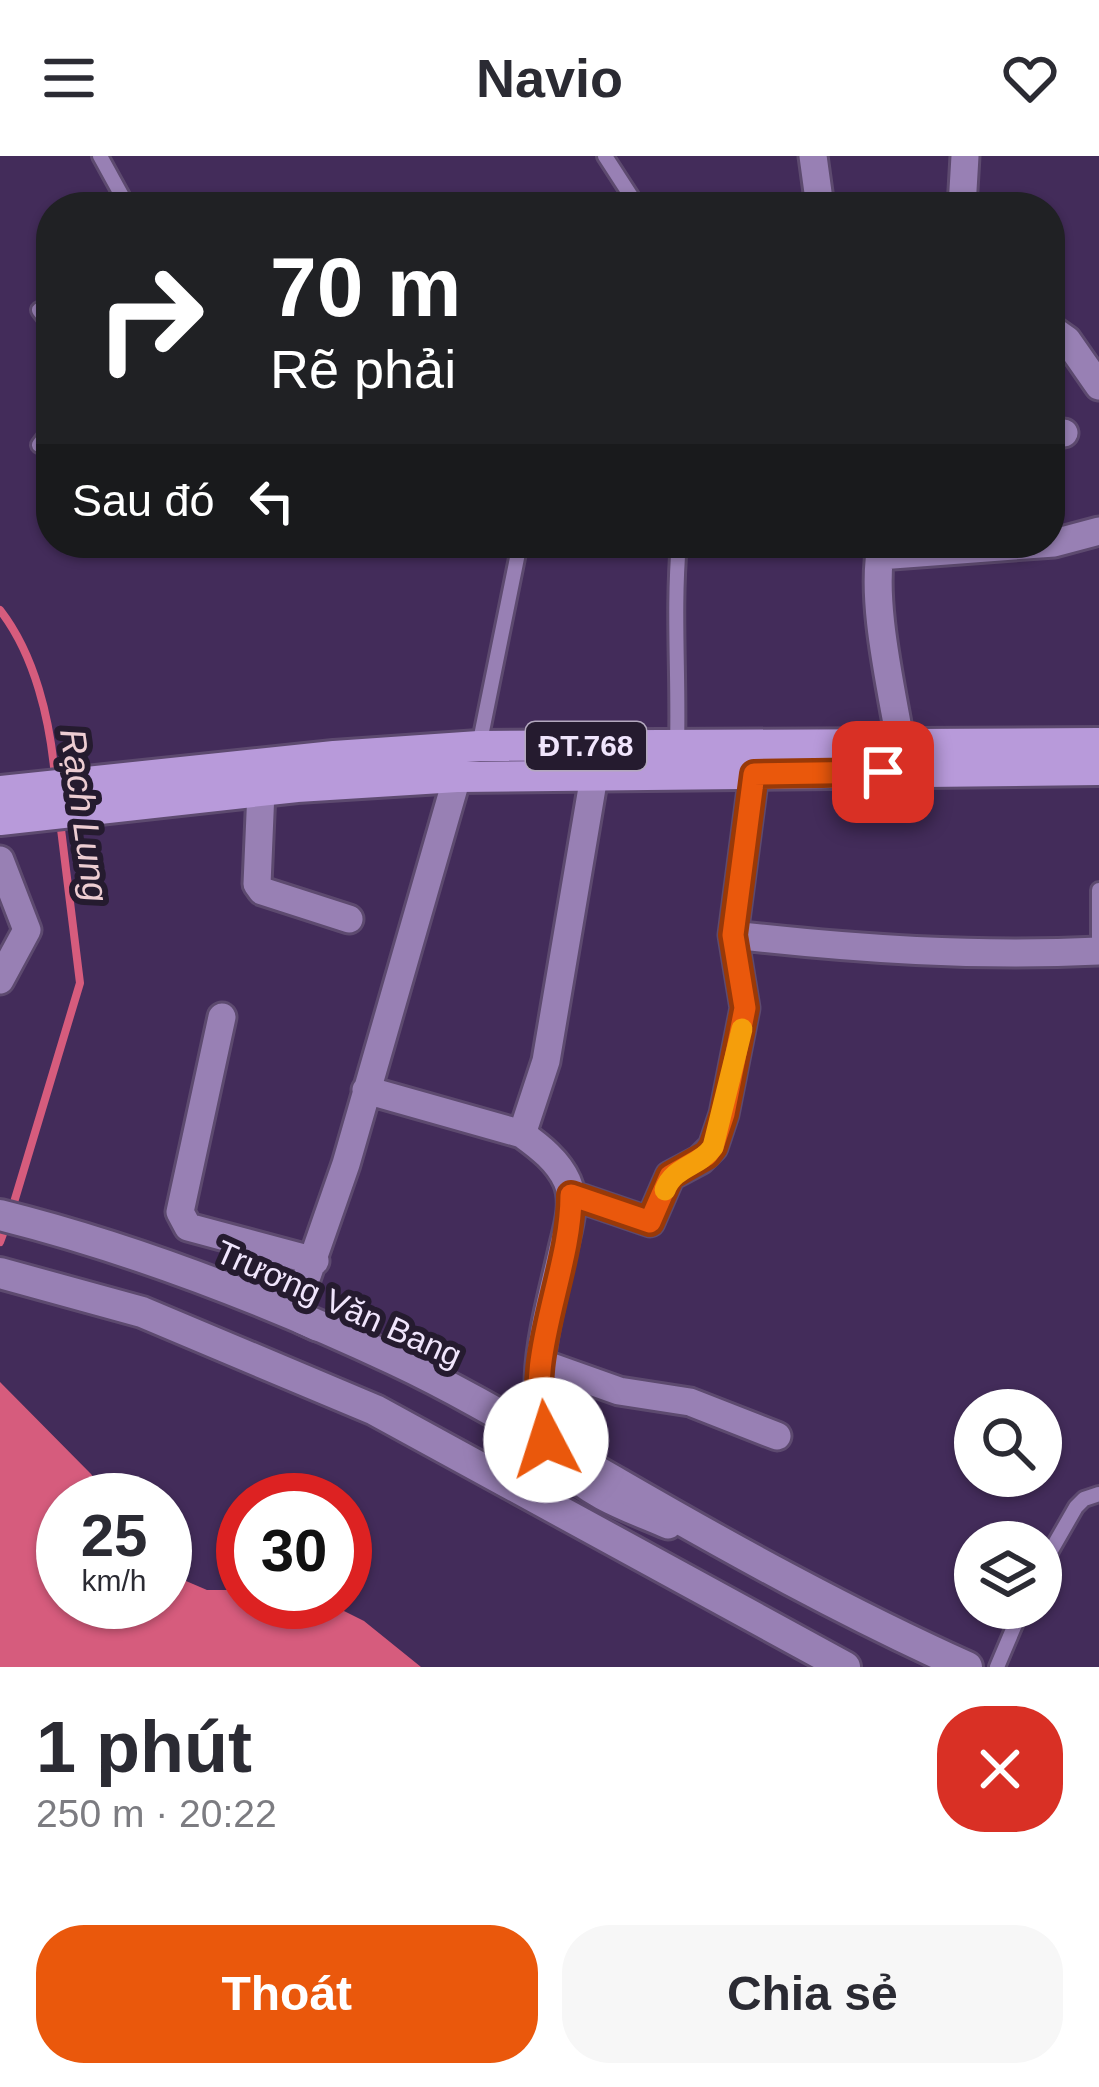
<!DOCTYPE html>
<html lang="vi">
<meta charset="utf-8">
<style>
:root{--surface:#fff;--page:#f7f7f7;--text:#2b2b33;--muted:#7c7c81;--accent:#ea580c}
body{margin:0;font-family:Arial,sans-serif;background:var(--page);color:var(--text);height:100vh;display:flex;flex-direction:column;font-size:45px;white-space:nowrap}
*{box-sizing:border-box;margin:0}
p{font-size:39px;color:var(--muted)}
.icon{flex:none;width:66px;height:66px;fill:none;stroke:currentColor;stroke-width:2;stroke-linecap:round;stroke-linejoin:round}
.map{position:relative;height:1511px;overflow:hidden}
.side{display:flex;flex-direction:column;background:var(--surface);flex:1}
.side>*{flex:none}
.guide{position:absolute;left:36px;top:36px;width:1029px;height:366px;border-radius:48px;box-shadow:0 3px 9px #0004;background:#202124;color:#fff;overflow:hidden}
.tools{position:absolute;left:954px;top:1233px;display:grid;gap:24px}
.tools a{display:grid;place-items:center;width:108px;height:108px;border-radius:50%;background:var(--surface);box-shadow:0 3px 9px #0004;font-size:60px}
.speed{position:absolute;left:36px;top:1317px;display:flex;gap:24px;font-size:60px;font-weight:700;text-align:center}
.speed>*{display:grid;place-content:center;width:156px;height:156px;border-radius:50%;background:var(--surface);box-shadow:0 3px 9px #0004;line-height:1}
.speed small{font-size:30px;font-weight:400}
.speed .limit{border:18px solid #d22;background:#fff;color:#111}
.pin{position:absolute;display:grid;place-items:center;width:102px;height:102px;color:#fff;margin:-51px;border-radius:24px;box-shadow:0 6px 18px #0006}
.me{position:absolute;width:132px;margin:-66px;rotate:355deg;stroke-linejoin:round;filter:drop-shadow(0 0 9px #0008)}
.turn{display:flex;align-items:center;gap:42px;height:252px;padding:0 36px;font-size:54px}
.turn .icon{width:156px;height:156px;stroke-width:2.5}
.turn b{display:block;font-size:84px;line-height:102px}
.then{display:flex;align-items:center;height:114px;padding:0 36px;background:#0003;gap:24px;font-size:45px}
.round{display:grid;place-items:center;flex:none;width:126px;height:126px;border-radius:48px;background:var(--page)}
.overview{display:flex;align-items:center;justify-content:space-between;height:204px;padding:0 36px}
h1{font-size:72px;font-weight:700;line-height:90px}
.cta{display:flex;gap:24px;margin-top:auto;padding:24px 36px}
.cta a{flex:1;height:138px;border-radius:48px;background:var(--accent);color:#fff;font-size:48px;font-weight:700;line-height:138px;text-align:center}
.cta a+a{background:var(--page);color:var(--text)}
header{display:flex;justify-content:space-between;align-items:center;height:156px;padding:0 36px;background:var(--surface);font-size:54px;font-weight:700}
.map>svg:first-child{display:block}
</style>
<header><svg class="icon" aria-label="menu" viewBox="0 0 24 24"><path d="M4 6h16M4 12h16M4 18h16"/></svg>Navio<svg class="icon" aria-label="heart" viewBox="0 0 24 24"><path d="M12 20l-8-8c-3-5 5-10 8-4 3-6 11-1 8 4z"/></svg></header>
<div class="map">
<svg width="1099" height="1511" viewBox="0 0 1099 1511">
<rect width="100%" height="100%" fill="#432c5a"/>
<path fill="#d65c7d" d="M0,1226L91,1318L111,1344H63V1446H165V1416L207,1434H243V1446H326L364,1465L421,1511H0Z"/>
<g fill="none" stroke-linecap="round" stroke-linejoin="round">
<path stroke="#d65c7d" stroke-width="8" d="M0,454C35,499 50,564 55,621
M12,1053L80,827L60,665
M0,1086L7,1067"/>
<g stroke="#5d4a6f" stroke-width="20">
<path id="lane" d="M100,0L128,51
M605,0L638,51
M39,154L51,170
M39,289L51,273
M479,590L520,387
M677,590C679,522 673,455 679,387
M1099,734V782
M1041,1412L1076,1351L1084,1343L1099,1338
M997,1511L1022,1452"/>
</g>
<g stroke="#5d4a6f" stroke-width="33">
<path id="street" d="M813,0L820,51
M962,51L965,0
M1050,172L1067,184L1099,230
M1050,279L1064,277
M882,387C869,440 892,535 901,590
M879,400L1054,387L1099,375
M261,635L257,728L262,735L349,763
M0,704L27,774L0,824
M733,779C856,793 976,801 1099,795
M222,861L180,1056L188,1071L315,1105
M366,934L522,978C540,991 558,1005 567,1025C577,1048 567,1074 562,1097C548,1161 517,1255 564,1311C590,1340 634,1354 668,1369
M522,978L546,905L594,620
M571,1039L650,1066L670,1020L700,1004L713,991L724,958L745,852L733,779L754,618
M317,1171L302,1164L298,1146L346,1008L457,621
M543,1208L619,1235L690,1246L777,1280"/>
</g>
<g stroke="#5d4a6f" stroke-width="36">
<path id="secondary" d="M0,1059C132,1092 271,1146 395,1204C472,1240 545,1286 619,1328C733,1394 847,1457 967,1511
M0,1117L142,1156L375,1254L845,1511"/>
</g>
<g stroke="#5d4a6f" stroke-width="36">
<path id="primary" d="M0,635L334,600L479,590L1099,587
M0,664L297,631L457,621L1099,614"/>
</g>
<use href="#lane" stroke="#9880b4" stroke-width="14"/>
<use href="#street" stroke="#9880b4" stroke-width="27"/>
<use href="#secondary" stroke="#9880b4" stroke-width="30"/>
<use href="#primary" stroke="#b89ada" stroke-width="30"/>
</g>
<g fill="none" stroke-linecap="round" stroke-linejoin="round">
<g stroke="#983908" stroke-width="30">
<path id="route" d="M546,1284C521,1203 571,1120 571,1039L650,1066L670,1020L707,999L713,991L724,958L745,852L733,779L754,618L883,616"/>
</g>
<use href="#route" stroke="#ea580c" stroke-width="21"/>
<path stroke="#f59e0b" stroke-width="21" d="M665,1034C674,1010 699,1011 713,991L742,873"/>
</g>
<g text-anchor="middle" stroke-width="12" stroke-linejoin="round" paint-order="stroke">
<rect fill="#251b2f" stroke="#b3a8be" stroke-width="3" x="526" y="566" width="120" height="48" rx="9"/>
<g font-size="30" font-weight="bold" fill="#f0e5fc">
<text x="586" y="600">ĐT.768</text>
</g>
<g font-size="33" fill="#f0e5fc" stroke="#251b2f">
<text transform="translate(339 1147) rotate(24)" y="12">Trương Văn Bang</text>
</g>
<g font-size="36" font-style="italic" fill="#edcdd2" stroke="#251b2f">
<text transform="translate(85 659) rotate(82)" y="13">Rạch Lung</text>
</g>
</g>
</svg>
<div class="tools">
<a><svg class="icon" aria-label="search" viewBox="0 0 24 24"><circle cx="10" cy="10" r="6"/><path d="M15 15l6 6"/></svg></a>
<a><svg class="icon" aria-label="layers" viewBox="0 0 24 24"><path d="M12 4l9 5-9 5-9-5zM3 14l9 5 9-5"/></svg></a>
</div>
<div class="speed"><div>25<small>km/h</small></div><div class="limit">30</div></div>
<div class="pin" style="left:883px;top:616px;background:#d93025"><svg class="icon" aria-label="arrive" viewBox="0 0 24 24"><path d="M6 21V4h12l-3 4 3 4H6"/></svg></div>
<svg class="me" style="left:546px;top:1284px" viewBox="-20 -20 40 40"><circle r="19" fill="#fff"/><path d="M0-13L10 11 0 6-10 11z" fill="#ea580c"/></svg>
<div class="guide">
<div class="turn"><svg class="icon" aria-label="right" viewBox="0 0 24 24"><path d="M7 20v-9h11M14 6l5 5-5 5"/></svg><div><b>70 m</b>Rẽ phải</div></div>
<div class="then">Sau đó<svg class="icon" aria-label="left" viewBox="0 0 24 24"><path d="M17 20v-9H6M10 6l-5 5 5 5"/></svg></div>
</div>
</div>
<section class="side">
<div class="overview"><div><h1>1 phút</h1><p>250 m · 20:22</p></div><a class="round" style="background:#d93025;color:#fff"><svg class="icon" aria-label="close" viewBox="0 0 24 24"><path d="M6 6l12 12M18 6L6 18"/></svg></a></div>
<div class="cta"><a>Thoát</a><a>Chia sẻ</a></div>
</section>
